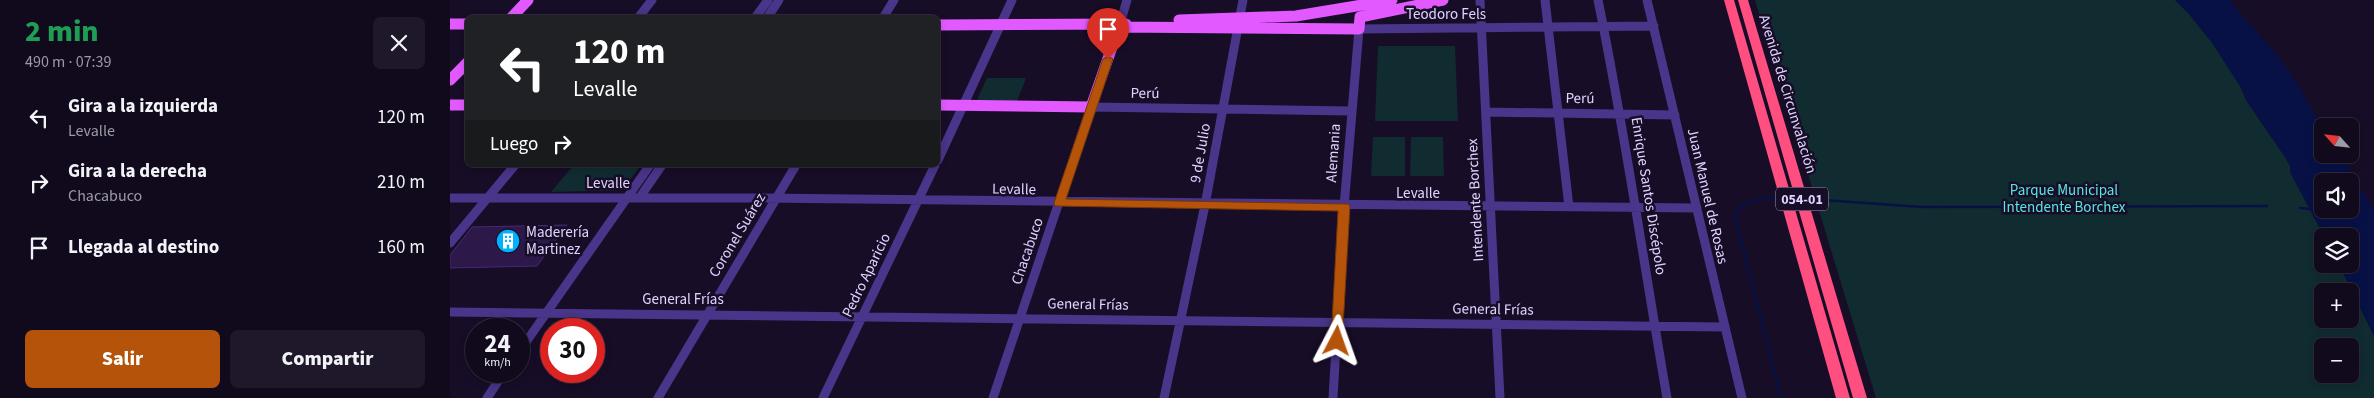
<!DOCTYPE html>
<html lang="es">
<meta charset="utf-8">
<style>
:root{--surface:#110a1d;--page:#1e182a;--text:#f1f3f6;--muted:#9c9aa4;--line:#302b3b;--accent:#b45309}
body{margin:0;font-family:"Source Sans 3",sans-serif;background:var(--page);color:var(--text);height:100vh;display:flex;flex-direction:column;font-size:19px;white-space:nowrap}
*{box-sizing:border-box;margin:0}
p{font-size:16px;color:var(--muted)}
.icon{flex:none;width:28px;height:28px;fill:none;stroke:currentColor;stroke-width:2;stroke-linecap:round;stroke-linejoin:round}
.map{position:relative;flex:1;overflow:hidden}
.side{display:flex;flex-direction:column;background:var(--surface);width:450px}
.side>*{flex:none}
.top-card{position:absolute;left:15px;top:15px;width:475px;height:152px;border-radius:8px;box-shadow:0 2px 8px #0003,0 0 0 1px var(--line);background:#202124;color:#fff;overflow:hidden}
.needle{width:32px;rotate:297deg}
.controls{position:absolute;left:1864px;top:118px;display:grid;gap:10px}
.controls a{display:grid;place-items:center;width:45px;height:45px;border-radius:8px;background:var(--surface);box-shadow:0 2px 8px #0003,0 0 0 1px var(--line);font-size:25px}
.speed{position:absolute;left:15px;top:318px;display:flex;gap:10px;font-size:25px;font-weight:700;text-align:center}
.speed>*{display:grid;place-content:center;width:65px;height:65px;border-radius:50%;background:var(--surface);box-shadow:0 2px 8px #0003,0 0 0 1px var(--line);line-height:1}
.speed small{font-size:12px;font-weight:400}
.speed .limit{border:8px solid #d22;background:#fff;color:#111}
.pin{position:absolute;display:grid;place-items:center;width:42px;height:42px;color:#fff;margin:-51px -21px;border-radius:50% 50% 50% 0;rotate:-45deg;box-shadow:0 0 5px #0007}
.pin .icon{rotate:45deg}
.me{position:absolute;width:55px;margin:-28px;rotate:4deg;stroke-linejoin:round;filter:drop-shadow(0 0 4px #0008)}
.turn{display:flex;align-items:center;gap:18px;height:105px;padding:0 25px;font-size:22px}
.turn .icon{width:65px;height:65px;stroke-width:2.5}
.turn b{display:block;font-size:35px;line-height:42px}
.then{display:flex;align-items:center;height:48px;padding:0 25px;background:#0003;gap:10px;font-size:19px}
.round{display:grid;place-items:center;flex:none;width:52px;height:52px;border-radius:8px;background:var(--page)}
.summary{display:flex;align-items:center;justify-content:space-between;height:85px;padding:0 25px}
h1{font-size:30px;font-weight:800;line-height:38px;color:#1e9e55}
.action{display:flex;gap:10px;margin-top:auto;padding:10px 25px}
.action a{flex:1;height:58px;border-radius:8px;background:var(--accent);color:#fff;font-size:20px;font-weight:800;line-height:58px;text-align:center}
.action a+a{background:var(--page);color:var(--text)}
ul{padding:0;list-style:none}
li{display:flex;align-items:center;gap:15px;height:65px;padding:0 25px}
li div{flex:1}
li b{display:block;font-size:19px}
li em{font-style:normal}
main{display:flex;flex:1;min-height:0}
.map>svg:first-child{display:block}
</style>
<main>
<section class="side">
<div class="summary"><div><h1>2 min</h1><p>490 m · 07:39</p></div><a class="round"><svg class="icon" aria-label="close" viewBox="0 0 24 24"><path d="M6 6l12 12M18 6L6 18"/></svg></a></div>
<ul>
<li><svg class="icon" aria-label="left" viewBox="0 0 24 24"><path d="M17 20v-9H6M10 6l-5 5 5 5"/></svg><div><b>Gira a la izquierda</b><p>Levalle</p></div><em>120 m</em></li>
<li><svg class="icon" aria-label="right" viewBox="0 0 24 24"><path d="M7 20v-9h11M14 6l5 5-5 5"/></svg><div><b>Gira a la derecha</b><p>Chacabuco</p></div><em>210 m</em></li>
<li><svg class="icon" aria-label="arrive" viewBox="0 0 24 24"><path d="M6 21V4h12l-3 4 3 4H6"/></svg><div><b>Llegada al destino</b></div><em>160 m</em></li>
</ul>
<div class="action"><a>Salir</a><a>Compartir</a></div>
</section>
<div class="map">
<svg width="1924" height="398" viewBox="0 0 1924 398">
<rect width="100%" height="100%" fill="#170d27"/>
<path fill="#102c31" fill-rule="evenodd" d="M1305,0H1725L1739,14L1763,44L1790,86L1796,100L1835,157L1840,166V172L1874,236L1872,264H1889L1924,336V398H1426ZM1872,291H1900V319H1872ZM1872,346H1900V374H1872Z
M928,46H1005L1008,121H925Z
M537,78H576L567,101L527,100Z
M923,137H955V176H921Z
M961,137H993L994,176H960Z
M190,166L173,190L101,192L122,167Z"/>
<path fill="#071146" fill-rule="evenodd" d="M1725,0H1779L1829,57L1845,80L1872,127V154H1890L1924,210V336L1889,264H1900V236H1874L1840,172V166L1835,157L1796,100L1790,86L1763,44L1739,14ZM1872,181H1900V209H1872Z"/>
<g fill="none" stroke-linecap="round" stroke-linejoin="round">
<path stroke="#071146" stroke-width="2.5" d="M1324,198C1309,199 1291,200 1285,216L1331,398
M1359,199L1472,207L1817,206
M1850,208L1860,209"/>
</g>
<path fill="#2c1849" stroke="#482976" d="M117,225L87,266L0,268V255L22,227Z"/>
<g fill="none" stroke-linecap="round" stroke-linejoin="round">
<path stroke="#493589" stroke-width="9" d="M1030,0L1050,398
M1095,0L1119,207
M1148,0C1175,132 1194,265 1217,398
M1197,0L1292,398
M188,18L202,0
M305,18L318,0
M317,18L329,0
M433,18L444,0
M669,27L677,0
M1036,112L1225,115
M488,160L562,0
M190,197L212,165
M0,198H312L1247,208
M0,243L65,165
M0,312L1275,327
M69,352L200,165
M37,398L55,371
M208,398L346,165
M373,398L485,165
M543,398L641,107L901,111
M714,398L755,205L793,0
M883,398L894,207L909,29L1204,26"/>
<path stroke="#e25aff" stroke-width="11" d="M61,18L78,0
M729,20L846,16L942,0
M0,24H18
M488,25L676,24
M0,80L18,62
M0,105H18
M488,105L641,107L669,27L909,29L910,17L993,0"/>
<path fill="#ff4e80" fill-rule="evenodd" d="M1274,0H1284L1400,398H1386Z
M1288,0H1298L1417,398H1403Z"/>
</g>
<path fill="#b45309" stroke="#753606" d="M658,56L663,59L616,199L898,204L900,206L892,345H883L881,341L888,211L605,206L604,203L653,59Z"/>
<defs>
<g id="building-disc" transform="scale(1.25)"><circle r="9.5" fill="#00b2fe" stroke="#170d27"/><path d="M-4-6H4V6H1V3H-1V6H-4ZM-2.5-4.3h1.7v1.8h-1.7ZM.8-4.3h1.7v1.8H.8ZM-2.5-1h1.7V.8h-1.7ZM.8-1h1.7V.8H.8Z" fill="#fff"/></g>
</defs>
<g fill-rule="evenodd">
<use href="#building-disc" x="58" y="241"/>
</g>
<g text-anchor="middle" stroke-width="5" stroke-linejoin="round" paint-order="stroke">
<rect fill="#170d27" stroke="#a498be" stroke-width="1" x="1326" y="187.5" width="52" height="23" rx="4"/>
<g font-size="14" font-weight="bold" fill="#e1d3ff">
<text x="1352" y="204">054-01</text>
</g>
<g font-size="15" fill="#e1d3ff" stroke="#170d27">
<text x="996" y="19">Teodoro Fels</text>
<text transform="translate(695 93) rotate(1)" y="5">Perú</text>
<text transform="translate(1338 94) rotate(73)" y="5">Avenida de Circunvalación</text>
<text transform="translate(1130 98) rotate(1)" y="5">Perú</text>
<text transform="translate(750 153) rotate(-80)" y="5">9 de Julio</text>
<text transform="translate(883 153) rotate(-86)" y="5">Alemania</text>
<text x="158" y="188">Levalle</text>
<text transform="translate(564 189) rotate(1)" y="5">Levalle</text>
<text x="968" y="198">Levalle</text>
<text transform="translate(1199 196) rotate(81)" y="5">Enrique Santos Discépolo</text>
<text transform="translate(1258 196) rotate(77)" y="5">Juan Manuel de Rosas</text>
<text transform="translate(1025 200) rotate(-93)" y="5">Intendente Borchex</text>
<text transform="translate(287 235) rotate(-59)" y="5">Coronel Suárez</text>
<text transform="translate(577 251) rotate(-71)" y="5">Chacabuco</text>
<text transform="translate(416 275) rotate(-64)" y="5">Pedro Aparicio</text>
<text x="233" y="304">General Frías</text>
<text transform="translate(638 304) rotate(1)" y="5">General Frías</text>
<text transform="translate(1043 309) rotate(1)" y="5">General Frías</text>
</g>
<g font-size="15" fill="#57e7e0" stroke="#170d27">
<text x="1614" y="195">Parque Municipal<tspan x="1614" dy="17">Intendente Borchex</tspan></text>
</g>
<g font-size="15" fill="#e1d3ff" stroke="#170d27" text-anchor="start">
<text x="76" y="237">Maderería<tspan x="76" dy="17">Martinez</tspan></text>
</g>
</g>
</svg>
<div class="controls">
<a><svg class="needle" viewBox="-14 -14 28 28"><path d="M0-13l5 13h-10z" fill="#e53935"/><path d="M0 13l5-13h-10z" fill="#9c9aa4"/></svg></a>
<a><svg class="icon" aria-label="sound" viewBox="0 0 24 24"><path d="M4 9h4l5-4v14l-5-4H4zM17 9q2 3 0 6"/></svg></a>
<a><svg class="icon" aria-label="layers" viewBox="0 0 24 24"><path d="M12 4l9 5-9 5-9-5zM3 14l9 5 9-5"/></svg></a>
<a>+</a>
<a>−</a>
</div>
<div class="speed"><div>24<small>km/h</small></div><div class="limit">30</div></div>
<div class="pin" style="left:658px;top:59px;background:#d93025"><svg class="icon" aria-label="arrive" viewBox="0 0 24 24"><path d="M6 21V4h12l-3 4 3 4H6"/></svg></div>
<svg class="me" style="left:887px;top:341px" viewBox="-20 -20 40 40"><path d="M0-17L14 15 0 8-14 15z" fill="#b45309" stroke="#fff" stroke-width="4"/></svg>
<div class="top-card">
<div class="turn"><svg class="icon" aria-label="left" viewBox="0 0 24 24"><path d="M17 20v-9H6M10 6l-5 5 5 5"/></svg><div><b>120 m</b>Levalle</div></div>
<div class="then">Luego<svg class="icon" aria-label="right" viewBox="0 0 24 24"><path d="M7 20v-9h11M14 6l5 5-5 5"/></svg></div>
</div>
</div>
</main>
